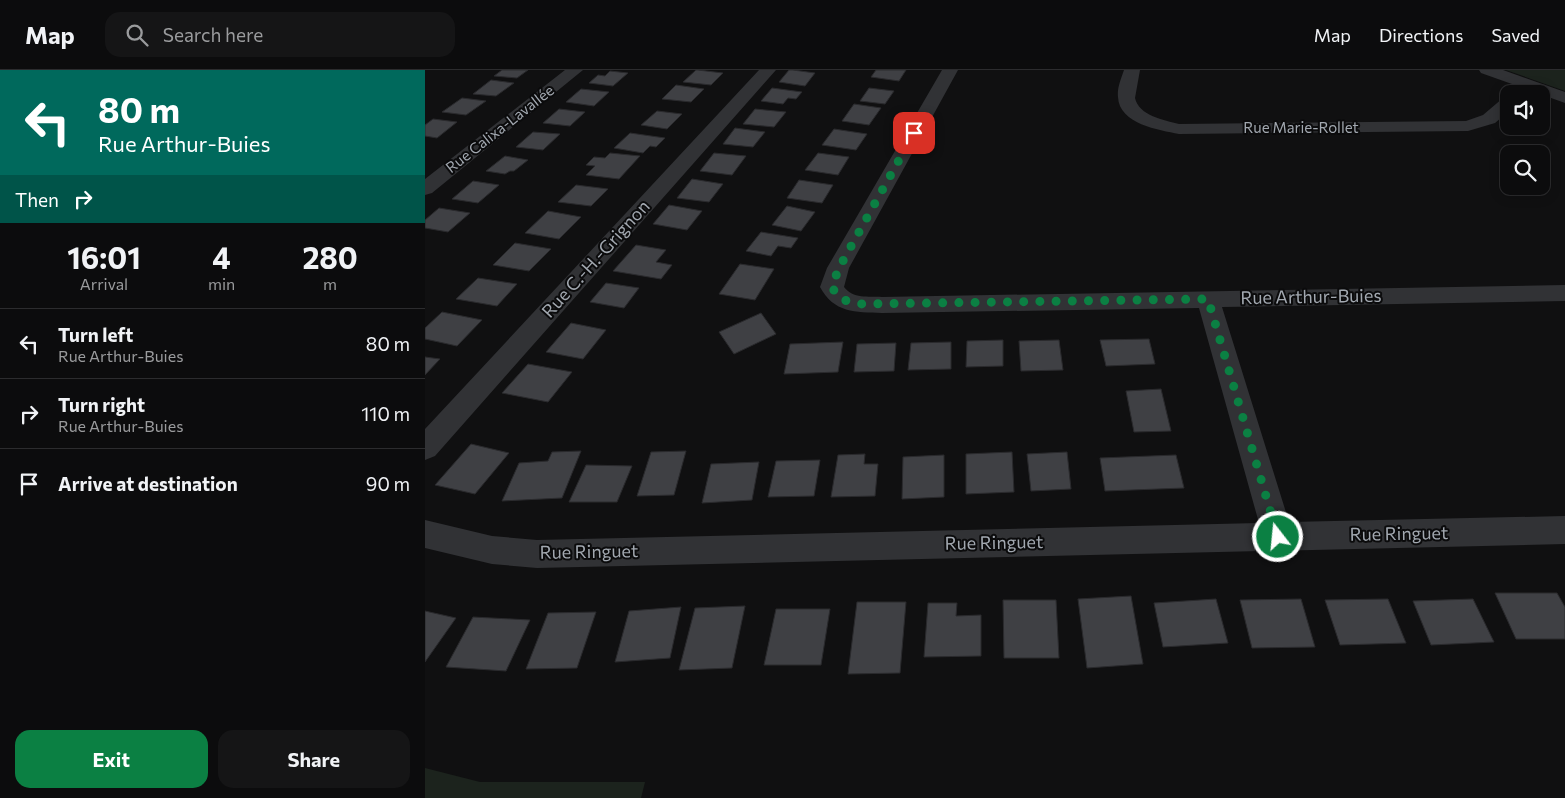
<!DOCTYPE html>
<meta charset="utf-8">
<style>
:root{--surface:#0c0c0d;--page:#151516;--text:#f1f3f6;--muted:#9a9b9d;--line:#2c2c2e;--accent:#0b8043}
body{margin:0;font-family:Commissioner,sans-serif;background:var(--page);color:var(--text);height:100vh;display:flex;flex-direction:column;font-size:19px;white-space:nowrap}
*{box-sizing:border-box;margin:0}
p{font-size:16px;color:var(--muted)}
.icon{flex:none;width:28px;height:28px;fill:none;stroke:currentColor;stroke-width:2;stroke-linecap:round;stroke-linejoin:round}
.map{position:relative;flex:1;overflow:hidden}
.details{display:flex;flex-direction:column;background:var(--surface);width:425px}
.details>*{flex:none}
.top-card{background:#00695c;color:#fff;overflow:hidden}
.fabs{position:absolute;left:1075px;top:15px;display:grid;gap:10px}
.fabs a{display:grid;place-items:center;width:50px;height:50px;border-radius:10px;background:var(--surface);box-shadow:0 2px 12px #0003,0 0 0 1px var(--line);font-size:25px}
.pin{position:absolute;display:grid;place-items:center;width:42px;height:42px;color:#fff;margin:-21px;border-radius:10px;box-shadow:0 2px 8px #0006}
.me{position:absolute;width:55px;margin:-28px;rotate:344deg;stroke-linejoin:round;filter:drop-shadow(0 0 4px #0008)}
.turn{display:flex;align-items:center;gap:18px;height:105px;padding:0 15px;font-size:22px}
.turn .icon{width:65px;height:65px;stroke-width:2.5}
.turn b{display:block;font-size:35px;line-height:42px}
.then{display:flex;align-items:center;height:48px;padding:0 15px;background:#0003;gap:10px;font-size:19px}
.eta{display:flex;justify-content:space-evenly;align-items:center;height:85px;text-align:center}
.eta b{font-size:30px;font-weight:700;line-height:35px}
.primary-button{display:flex;gap:10px;margin-top:auto;padding:10px 15px}
.primary-button a{flex:1;height:58px;border-radius:15px;background:var(--accent);color:#fff;font-size:20px;font-weight:700;line-height:58px;text-align:center}
.primary-button a+a{background:var(--page);color:var(--text)}
ul{padding:0;list-style:none}
li{display:flex;align-items:center;gap:15px;height:70px;padding:0 15px;border-top:1px solid var(--line)}
li div{flex:1}
li b{display:block;font-size:19px}
li em{font-style:normal}
header{display:flex;align-items:center;gap:30px;box-sizing:border-box;height:70px;padding:0 25px;background:var(--surface);border-bottom:1px solid var(--line)}
header strong{font-size:24px}
nav{display:flex;gap:28px;margin-inline-start:auto;font-size:18px}
.search{width:350px;height:45px;background:var(--page);display:flex;align-items:center;gap:12px;box-sizing:border-box;padding:0 18px;border-radius:15px;color:var(--muted);font-size:19px}
main{display:flex;flex:1;min-height:0}
.map>svg:first-child{display:block}
</style>
<header>
<strong>Map</strong>
<div class="search"><svg class="icon" aria-label="search" viewBox="0 0 24 24"><circle cx="10" cy="10" r="6"/><path d="M15 15l6 6"/></svg>Search here</div>
<nav><a>Map</a><a>Directions</a><a>Saved</a></nav>
</header>
<main>
<section class="details">
<div class="top-card">
<div class="turn"><svg class="icon" aria-label="left" viewBox="0 0 24 24"><path d="M17 20v-9H6M10 6l-5 5 5 5"/></svg><div><b>80 m</b>Rue Arthur-Buies</div></div>
<div class="then">Then<svg class="icon" aria-label="right" viewBox="0 0 24 24"><path d="M7 20v-9h11M14 6l5 5-5 5"/></svg></div>
</div>
<div class="eta">
<div><b>16:01</b><p>Arrival</p></div>
<div><b>4</b><p>min</p></div>
<div><b>280</b><p>m</p></div>
</div>
<ul>
<li><svg class="icon" aria-label="left" viewBox="0 0 24 24"><path d="M17 20v-9H6M10 6l-5 5 5 5"/></svg><div><b>Turn left</b><p>Rue Arthur-Buies</p></div><em>80 m</em></li>
<li><svg class="icon" aria-label="right" viewBox="0 0 24 24"><path d="M7 20v-9h11M14 6l5 5-5 5"/></svg><div><b>Turn right</b><p>Rue Arthur-Buies</p></div><em>110 m</em></li>
<li><svg class="icon" aria-label="arrive" viewBox="0 0 24 24"><path d="M6 21V4h12l-3 4 3 4H6"/></svg><div><b>Arrive at destination</b></div><em>90 m</em></li>
</ul>
<div class="primary-button"><a>Exit</a><a>Share</a></div>
</section>
<div class="map">
<svg width="1140" height="728" viewBox="0 0 1140 728">
<rect width="100%" height="100%" fill="#101011"/>
<path fill="#1c231d" d="M1081,0H1140V21Z
M0,698L55,712H220L216,728H0Z"/>
<path fill="#3f4044" stroke="#2a2a2d" d="M77,0H103L92,8L69,6Z
M271,0H273L298,3L286,15L258,12Z
M364,0H368L390,3L380,16L354,12Z
M451,0H481L474,11L446,7Z
M185,1L203,3L188,16L164,13L173,5L180,6Z
M66,10L89,13L71,26L48,24Z
M251,15L279,19L266,32L237,29Z
M347,18L377,22L371,29L363,28L358,34L336,31Z
M444,18L469,21L460,34L435,31Z
M156,19L184,22L169,36L141,32Z
M37,28L61,31L41,45L17,42Z
M429,34L456,38L444,55L417,51Z
M134,39L160,42L145,56L118,53Z
M330,39L361,42L349,57L318,54Z
M232,41L257,44L242,59L216,55Z
M8,49L32,52L12,68L0,66V55Z
M310,58L340,62L328,77L298,74Z
M409,59L442,64L431,80L397,75Z
M108,62L135,64L118,80L91,77Z
M205,63L240,68L231,77L225,76L218,83L189,78Z
M185,83L215,86L194,109L161,105L170,96L161,95L169,87L180,88Z
M289,83L321,86L307,105L275,101Z
M393,83L424,87L413,105L380,100Z
M80,86L103,90L89,101H85L80,104L61,101Z
M267,109L298,114L284,132L252,128Z
M374,110L408,115L397,133L362,128Z
M48,111L74,115L53,133L27,129Z
M151,115L183,119L166,136L133,132Z
M244,135L277,141L262,160L228,154Z
M362,136L390,142L376,161L347,155Z
M14,138L45,143L23,162L0,158V150Z
M123,141L156,147L134,169L100,163Z
M336,162L373,168L366,178L353,176L346,186L321,181Z
M90,173L126,179L104,201L68,195Z
M211,175L241,180L231,192L247,195L236,209L188,201Z
M315,194L349,199L330,230L294,224Z
M53,208L92,214L72,236L31,229Z
M181,213L214,218L199,238L165,232Z
M17,242L57,250L32,276L0,269V258Z
M336,243L351,264L309,284L294,262Z
M146,253L181,260L158,289L121,282Z
M724,269L730,294L681,296L675,270Z
M578,270V296L541,297L542,271Z
M634,270L638,300L596,301L594,271Z
M418,272L413,302L359,304L365,274Z
M526,272V299L483,300L486,273Z
M471,273L469,301L429,302L432,274Z
M0,287L15,289L0,305Z
M103,294L147,302L123,332L77,323Z
M736,319L746,361L709,362L701,321Z
M46,374L84,383L50,424L10,415Z
M156,381L137,428L77,431L94,393L123,391L127,382Z
M261,381L249,425L212,426L226,382Z
M587,382L589,422L541,424V384Z
M642,382L646,419L606,421L602,384Z
M440,384L439,394H453L450,426L406,427L413,385Z
M519,385V427L477,429L478,387Z
M751,385L759,418L680,421L675,388Z
M395,390L389,426L343,427L351,391Z
M334,392L327,430L277,433L286,394Z
M161,395L207,396L192,432H144Z
M1070,523H1132L1140,537V569H1091Z
M706,526L718,594L662,598L653,529Z
M791,529L803,573L738,577L729,533Z
M876,529L890,577L827,578L815,530Z
M963,529L981,573L915,575L900,530Z
M1048,529L1069,572L1006,575L988,531Z
M578,530H631L634,588H579Z
M432,532H481L475,603L423,604Z
M503,533H532L531,546L556,545V586L499,587Z
M320,536L307,598L254,600L270,538Z
M256,537L245,588L190,592L204,541Z
M351,539H405L396,595H339Z
M0,541L31,548L0,592Z
M171,542L152,598L101,599L123,543Z
M48,547L105,550L81,601L21,597Z"/>
<g fill="none" stroke-linecap="round" stroke-linejoin="round">
<path fill="#313235" fill-rule="evenodd" d="M140,0H158L7,123L0,125V109Z
M334,0H351L10,386L0,390V359Z
M517,0H533L424,198L419,217C428,229 443,226 457,227L1140,215V231L797,237L864,452L1140,446V474L112,498L67,494L0,478V450L67,466L112,470L834,453L774,238L457,243C430,242 409,243 395,217L402,198Z
M699,0H715L710,28C714,46 739,50 754,54L1041,51L1058,45L1078,28L1084,27V41L1070,53L1043,61L754,64C734,60 694,54 693,27C692,18 696,9 699,0Z
M1054,0H1078L1140,22V33L1056,3Z"/>
</g>
<g fill="none" stroke-linecap="round" stroke-linejoin="round">
<path stroke="#0b8043" stroke-width="9" stroke-dasharray="0 16.2" d="M489,63L414,198L407,216C412,230 425,233 438,234L783,229L853,467"/>
</g>
<g text-anchor="middle" stroke-width="4" stroke-linejoin="round" paint-order="stroke">
<g font-size="15" fill="#a2a8b0" stroke="#0b0b0c">
<text x="876" y="63">Rue Marie-Rollet</text>
<text transform="translate(75 59) rotate(-38)" y="5">Rue Calixa-Lavallée</text>
</g>
<g font-size="18" fill="#a2a8b0" stroke="#0b0b0c">
<text transform="translate(171 189) rotate(-48)" y="6">Rue C.-H.-Grignon</text>
<text transform="translate(886 227) rotate(-1)" y="6">Rue Arthur-Buies</text>
<text transform="translate(974 464) rotate(-1)" y="6">Rue Ringuet</text>
<text transform="translate(569 473) rotate(-1)" y="6">Rue Ringuet</text>
<text transform="translate(164 482) rotate(-1)" y="6">Rue Ringuet</text>
</g>
</g>
</svg>
<div class="fabs">
<a><svg class="icon" aria-label="sound" viewBox="0 0 24 24"><path d="M4 9h4l5-4v14l-5-4H4zM17 9q2 3 0 6"/></svg></a>
<a><svg class="icon" aria-label="search" viewBox="0 0 24 24"><circle cx="10" cy="10" r="6"/><path d="M15 15l6 6"/></svg></a>
</div>
<div class="pin" style="left:489px;top:63px;background:#d93025"><svg class="icon" aria-label="arrive" viewBox="0 0 24 24"><path d="M6 21V4h12l-3 4 3 4H6"/></svg></div>
<svg class="me" style="left:853px;top:467px" viewBox="-20 -20 40 40"><circle r="17" fill="#0b8043" stroke="#fff" stroke-width="3"/><path d="M0-11L8 9 0 5-8 9z" fill="#fff"/></svg>
</div>
</main>
